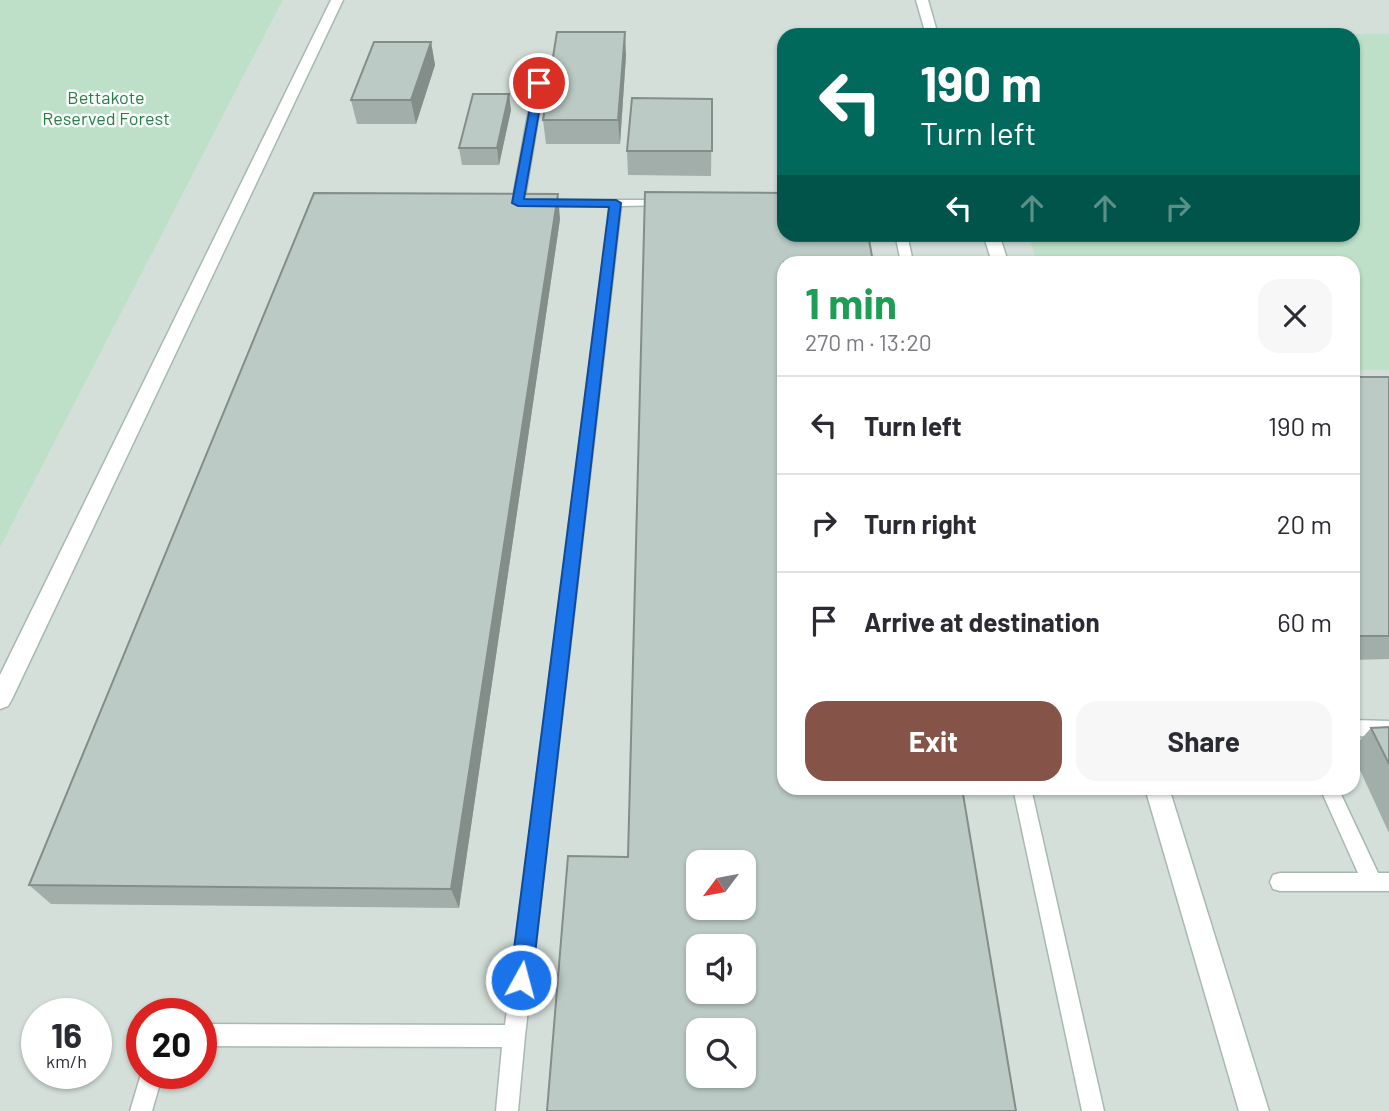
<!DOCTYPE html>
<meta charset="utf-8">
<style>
:root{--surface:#fff;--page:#f7f7f7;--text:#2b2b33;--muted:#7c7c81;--line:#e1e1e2;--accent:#855347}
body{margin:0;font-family:Barlow,sans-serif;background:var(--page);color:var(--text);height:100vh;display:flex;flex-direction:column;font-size:26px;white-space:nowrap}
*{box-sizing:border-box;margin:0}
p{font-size:23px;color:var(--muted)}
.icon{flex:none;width:38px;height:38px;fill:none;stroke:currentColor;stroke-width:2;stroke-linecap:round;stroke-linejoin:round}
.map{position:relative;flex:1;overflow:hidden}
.panel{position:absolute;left:777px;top:256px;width:583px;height:539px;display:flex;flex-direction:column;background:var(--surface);border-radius:21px;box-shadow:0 2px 5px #0004}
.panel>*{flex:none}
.hud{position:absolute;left:777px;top:28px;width:583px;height:214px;border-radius:21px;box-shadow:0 2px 5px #0004;background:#00695c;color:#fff;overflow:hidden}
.needle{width:46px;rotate:238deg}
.tools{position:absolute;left:686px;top:850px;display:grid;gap:14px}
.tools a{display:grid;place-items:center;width:70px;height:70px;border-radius:14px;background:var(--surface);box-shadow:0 2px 5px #0004;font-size:35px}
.speed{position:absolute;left:21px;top:998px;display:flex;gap:14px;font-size:35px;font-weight:700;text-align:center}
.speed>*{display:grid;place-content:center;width:91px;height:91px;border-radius:50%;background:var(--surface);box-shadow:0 2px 5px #0004;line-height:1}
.speed small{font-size:18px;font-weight:400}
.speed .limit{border:10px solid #d22;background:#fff;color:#111}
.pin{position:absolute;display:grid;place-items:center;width:60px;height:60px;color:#fff;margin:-30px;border:4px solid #fff;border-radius:50%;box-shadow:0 2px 7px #0007}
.me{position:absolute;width:77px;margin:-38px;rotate:7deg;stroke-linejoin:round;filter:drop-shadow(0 0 5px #0008)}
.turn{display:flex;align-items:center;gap:24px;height:147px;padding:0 28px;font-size:32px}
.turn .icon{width:91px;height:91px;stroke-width:2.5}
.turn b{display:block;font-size:49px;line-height:60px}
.lanes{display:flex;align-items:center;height:66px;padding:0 28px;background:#0003;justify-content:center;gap:35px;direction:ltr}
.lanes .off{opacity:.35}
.round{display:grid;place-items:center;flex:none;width:74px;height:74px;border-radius:21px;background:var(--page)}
.headline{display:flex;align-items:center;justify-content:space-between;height:119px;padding:0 28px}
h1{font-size:42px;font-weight:700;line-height:52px;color:#1e9e55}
.action{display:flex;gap:14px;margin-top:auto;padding:14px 28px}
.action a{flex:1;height:80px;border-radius:21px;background:var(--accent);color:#fff;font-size:28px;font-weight:700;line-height:80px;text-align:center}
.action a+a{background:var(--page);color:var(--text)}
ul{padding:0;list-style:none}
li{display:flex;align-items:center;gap:21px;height:98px;padding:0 28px;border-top:2px solid var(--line)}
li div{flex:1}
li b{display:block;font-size:26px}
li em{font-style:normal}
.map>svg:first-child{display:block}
</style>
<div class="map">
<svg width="1389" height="1111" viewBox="0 0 1389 1111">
<rect width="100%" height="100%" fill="#e6efeb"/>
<path fill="#d4dfda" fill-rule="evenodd" d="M283,0H1389V1111H0V548ZM784,35H1353V234H784ZM784,262H1353V788H784ZM698,863H744V908H698ZM698,947H744V992H698ZM37,1013H96V1073H37ZM142,1013H201V1073H142ZM698,1031H744V1076H698Z"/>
<path fill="#bfe0c8" d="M0,0H283L0,548Z
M1389,34V370H1353V262H1037L1028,235L1353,234V35H1071Z"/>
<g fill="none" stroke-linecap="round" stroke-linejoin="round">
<g stroke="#a8b8b2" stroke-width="3">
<path id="service" d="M543,56L548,59L524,203L518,206L512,203L538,59Z
M666,200L672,203L670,205L621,206L525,1036L518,1111H496L502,1047L201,1046V1024L505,1025L610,206H538L532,203L538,200Z
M895,234H907L913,262H901Z
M1353,720L1389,721V737L1353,736Z
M1013,788H1031L1104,1111H1082Z
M1320,788H1338L1378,873H1389V891H1280L1273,889L1270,882L1273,875L1280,873H1358Z
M142,1071L163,1073L152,1111H130Z"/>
</g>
<g stroke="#a8b8b2" stroke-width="3">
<path id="minor" d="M331,0H343L12,699L8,706L0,709V675Z
M916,0H928L938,35H926Z
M983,234H999L1008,262H992Z
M1145,788H1169L1269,1111H1239Z"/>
</g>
<use href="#service" fill="#fff" fill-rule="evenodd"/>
<use href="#minor" fill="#fff" fill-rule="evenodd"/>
</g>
<path fill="#a1aea9" d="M431,42L435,65L416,124H357L351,100Z
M780,43H784V75H782L779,59Z
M626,55L620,144H546L543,120Z
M783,83H784V126L782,107Z
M712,99L711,176L628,175L627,151Z
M511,110L499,165H462L459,148Z
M560,219L459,908L51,904L29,885Z
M1353,377H1389V659L1353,660Z
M1389,727V833L1353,755V748L1371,728Z"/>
<path fill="#838d89" d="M625,32L626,55L620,144L618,120Z
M431,42L435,65L416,124L411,100Z
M509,94L511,110L499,165L497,148Z
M558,194L560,219L459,908L451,889Z"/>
<path fill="#bbcac4" stroke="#838d89" stroke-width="2" fill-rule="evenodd" d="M557,32H625L618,120H543Z
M374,42H431L411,100H351Z
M780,43H784V59H783Z
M473,94H509L497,148H459Z
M632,98L712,99V151H627Z
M645,192L784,193V234H868L873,262H784V788H962L1016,1111H547L568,856L628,857ZM698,863H744V908H698ZM698,947H744V992H698ZM698,1031H744V1076H698Z
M314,193L558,194L451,889L29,885Z
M1353,377H1389V636H1353Z
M1389,727V764L1371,728Z"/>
<path fill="#1a73e8" stroke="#114b97" stroke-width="2" d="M535,81L544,83L524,199L616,200L621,203L532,980L528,987L521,991L514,987L510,980L609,207L518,206L512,203Z"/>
<g text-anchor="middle" stroke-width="5" stroke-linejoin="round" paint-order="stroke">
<g font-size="18" fill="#2d7a4b" stroke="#f7fbf9">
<text x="106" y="104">Bettakote<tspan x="106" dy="21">Reserved Forest</tspan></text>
</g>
</g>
</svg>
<div class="tools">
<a><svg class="needle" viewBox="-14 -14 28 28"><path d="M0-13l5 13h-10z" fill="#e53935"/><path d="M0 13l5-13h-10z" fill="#7c7c81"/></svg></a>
<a><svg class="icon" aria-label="sound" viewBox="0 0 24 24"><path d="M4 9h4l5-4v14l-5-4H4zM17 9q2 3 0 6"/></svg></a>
<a><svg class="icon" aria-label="search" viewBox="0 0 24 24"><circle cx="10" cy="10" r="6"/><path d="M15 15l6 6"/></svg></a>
</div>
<div class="speed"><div>16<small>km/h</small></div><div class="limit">20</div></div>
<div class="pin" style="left:539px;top:83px;background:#d93025"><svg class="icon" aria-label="arrive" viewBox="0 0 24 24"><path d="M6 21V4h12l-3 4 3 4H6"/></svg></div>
<svg class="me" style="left:521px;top:980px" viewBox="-20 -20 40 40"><circle r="17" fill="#1a73e8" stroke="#fff" stroke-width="3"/><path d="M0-11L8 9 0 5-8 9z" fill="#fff"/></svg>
<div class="hud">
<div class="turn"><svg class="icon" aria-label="left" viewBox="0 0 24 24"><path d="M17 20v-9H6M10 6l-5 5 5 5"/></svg><div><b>190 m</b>Turn left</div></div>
<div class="lanes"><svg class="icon" aria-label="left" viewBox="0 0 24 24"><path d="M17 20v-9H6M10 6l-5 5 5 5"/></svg><svg class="icon off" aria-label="ahead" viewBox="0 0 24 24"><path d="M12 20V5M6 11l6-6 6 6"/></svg><svg class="icon off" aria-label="ahead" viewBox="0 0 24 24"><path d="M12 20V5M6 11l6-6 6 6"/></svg><svg class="icon off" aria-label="right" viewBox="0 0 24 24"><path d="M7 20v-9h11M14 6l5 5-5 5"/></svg></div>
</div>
<section class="panel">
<div class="headline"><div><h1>1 min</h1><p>270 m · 13:20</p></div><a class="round"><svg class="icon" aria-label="close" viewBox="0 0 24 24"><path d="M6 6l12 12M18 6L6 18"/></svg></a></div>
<ul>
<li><svg class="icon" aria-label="left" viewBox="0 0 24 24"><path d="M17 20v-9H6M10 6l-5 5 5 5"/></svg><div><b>Turn left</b></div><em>190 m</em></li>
<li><svg class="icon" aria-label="right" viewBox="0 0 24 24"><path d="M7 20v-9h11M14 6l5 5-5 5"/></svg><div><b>Turn right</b></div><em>20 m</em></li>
<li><svg class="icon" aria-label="arrive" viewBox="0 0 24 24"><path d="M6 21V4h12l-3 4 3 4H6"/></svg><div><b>Arrive at destination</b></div><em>60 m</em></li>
</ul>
<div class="action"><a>Exit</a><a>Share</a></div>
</section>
</div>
